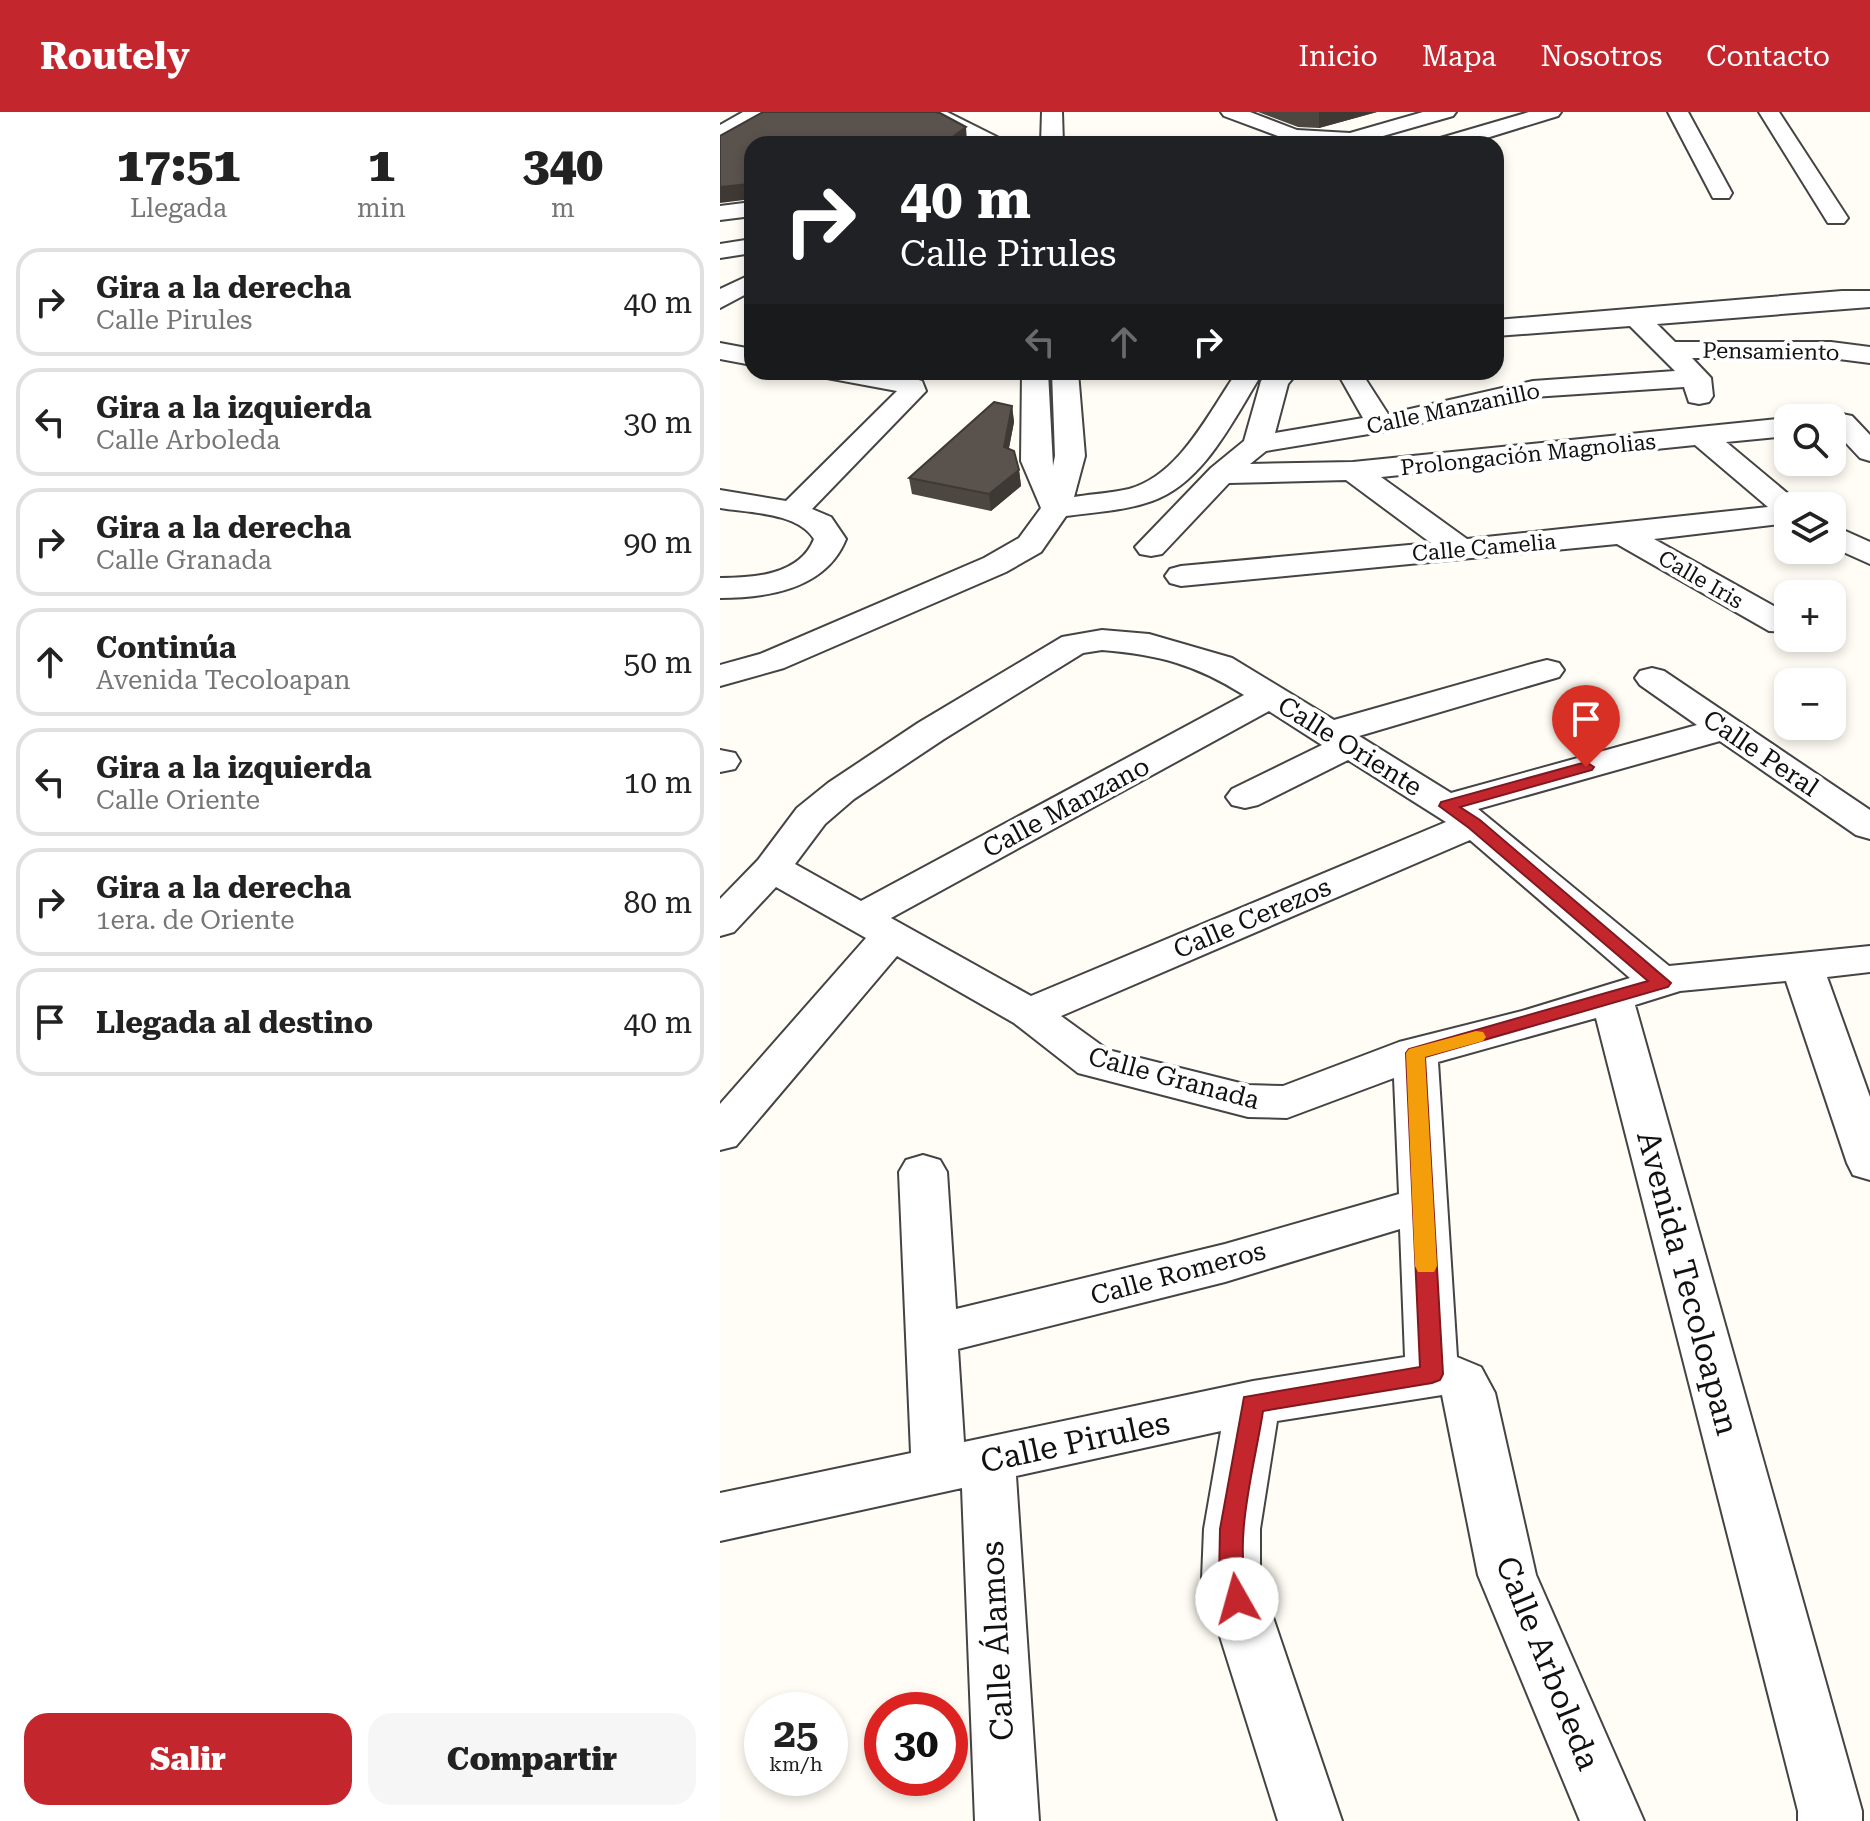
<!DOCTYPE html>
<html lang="es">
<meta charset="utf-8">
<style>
:root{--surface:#fff;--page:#f6f6f6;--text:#222;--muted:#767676;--line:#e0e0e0;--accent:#c4262e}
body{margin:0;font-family:"Roboto Serif",serif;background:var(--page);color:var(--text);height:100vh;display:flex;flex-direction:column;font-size:30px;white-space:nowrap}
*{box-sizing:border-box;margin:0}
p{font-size:26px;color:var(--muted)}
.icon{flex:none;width:44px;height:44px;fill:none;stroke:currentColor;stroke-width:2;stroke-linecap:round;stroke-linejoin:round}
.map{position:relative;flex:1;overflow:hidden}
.side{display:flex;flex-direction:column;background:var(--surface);width:720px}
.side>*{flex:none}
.hud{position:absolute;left:24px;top:24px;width:760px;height:244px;border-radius:24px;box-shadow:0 4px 12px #0003;background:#202124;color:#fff;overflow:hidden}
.buttons{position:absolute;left:1054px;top:292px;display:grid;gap:16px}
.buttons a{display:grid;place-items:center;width:72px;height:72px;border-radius:16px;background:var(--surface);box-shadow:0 4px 12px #0003;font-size:40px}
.speed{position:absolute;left:24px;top:1580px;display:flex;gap:16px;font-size:40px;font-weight:700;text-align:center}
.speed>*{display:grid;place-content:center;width:104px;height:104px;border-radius:50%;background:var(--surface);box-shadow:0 4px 12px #0003;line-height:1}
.speed small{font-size:20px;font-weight:400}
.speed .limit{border:12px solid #d22;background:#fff;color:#111}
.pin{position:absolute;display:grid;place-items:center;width:68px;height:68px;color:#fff;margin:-82px -34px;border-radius:50% 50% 50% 0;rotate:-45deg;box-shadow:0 0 8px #0007}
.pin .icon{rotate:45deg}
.me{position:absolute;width:88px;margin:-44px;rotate:353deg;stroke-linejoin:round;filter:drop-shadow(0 0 6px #0008)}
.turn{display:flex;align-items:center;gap:28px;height:168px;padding:0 24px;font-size:36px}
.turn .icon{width:104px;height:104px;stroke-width:2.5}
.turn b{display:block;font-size:56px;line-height:68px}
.lanes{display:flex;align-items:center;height:76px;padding:0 24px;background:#0003;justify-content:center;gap:40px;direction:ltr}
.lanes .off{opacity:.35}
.eta{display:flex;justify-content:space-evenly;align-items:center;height:136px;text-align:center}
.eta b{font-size:48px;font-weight:800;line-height:56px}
.cta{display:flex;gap:16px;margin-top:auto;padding:16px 24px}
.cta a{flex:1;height:92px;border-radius:24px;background:var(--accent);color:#fff;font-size:32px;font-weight:800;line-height:92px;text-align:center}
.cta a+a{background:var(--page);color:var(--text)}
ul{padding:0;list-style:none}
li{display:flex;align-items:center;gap:24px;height:108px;margin:0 16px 12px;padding:0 8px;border:4px solid var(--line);border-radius:24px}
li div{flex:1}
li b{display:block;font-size:30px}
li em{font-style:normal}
header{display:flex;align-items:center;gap:48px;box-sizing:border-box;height:112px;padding:0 40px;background:var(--accent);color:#fff}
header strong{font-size:38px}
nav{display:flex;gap:44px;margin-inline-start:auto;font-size:28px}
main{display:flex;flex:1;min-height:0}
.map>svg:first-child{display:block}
</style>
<header>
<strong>Routely</strong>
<nav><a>Inicio</a><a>Mapa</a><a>Nosotros</a><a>Contacto</a></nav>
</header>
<main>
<section class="side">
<div class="eta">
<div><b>17:51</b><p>Llegada</p></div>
<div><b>1</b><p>min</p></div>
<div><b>340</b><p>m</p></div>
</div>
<ul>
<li><svg class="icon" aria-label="right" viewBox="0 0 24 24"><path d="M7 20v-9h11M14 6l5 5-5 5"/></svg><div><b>Gira a la derecha</b><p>Calle Pirules</p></div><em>40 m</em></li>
<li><svg class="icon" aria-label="left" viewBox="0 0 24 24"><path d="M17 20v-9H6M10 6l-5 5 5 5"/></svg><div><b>Gira a la izquierda</b><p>Calle Arboleda</p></div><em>30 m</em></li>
<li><svg class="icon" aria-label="right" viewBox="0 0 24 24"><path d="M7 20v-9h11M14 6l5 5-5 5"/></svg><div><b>Gira a la derecha</b><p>Calle Granada</p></div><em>90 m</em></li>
<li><svg class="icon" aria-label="ahead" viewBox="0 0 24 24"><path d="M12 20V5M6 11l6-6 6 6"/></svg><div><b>Continúa</b><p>Avenida Tecoloapan</p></div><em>50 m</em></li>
<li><svg class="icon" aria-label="left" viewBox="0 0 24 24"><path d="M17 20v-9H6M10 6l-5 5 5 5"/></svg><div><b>Gira a la izquierda</b><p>Calle Oriente</p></div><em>10 m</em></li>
<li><svg class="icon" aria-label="right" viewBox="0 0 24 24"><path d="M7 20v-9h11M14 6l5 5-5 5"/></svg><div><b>Gira a la derecha</b><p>1era. de Oriente</p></div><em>80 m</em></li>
<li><svg class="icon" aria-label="arrive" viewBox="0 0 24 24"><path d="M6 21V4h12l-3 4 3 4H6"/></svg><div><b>Llegada al destino</b></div><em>40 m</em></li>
</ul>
<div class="cta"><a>Salir</a><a>Compartir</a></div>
</section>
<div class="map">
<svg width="1150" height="1709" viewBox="0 0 1150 1709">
<rect width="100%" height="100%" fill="#fffdf5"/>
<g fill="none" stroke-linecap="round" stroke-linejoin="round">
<g stroke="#444" stroke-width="4">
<path id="minor" d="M23,0H48L0,28V13Z
M201,0H227L281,27L284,32H257Z
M322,0H342L343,32H321Z
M501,0H530L577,18L630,21L703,0H736L733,4L656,26L665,32L574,30L504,4Z
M809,0H841L838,4L747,32H714L717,27Z
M948,0H968L1012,81L1009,86H993Z
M1039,0H1059L1128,106L1124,111H1108Z
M32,90V104L0,108V94Z
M32,127V141L0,146V132Z
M32,162V179L0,196V177Z
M1122,179H1150V195L937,212L955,230H1111L1150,235V251L1111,246H972L991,266L993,284L989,290L979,292L969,290L964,275L813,285L661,320L546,339L530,352L633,350L1068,306V324L1006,330L1079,391L1081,394H1068V411L934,427L1068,502V520L1049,519L897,432L461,474L450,471L445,464L450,457L461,454L711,431L626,368L509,371L442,442L431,444L420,442L415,435L491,356L524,329L541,269L549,260H578L568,272L555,321L643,306L617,260H641L668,302L813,269L955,259L910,214L776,224V208ZM975,333L1048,395L747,427L661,365Z
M0,231L32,237V253L0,247Z
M104,260C137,260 170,257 202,269L206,279L92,397L111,405L126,427C106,477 48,486 0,486V466C34,466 80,463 94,427C77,400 29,401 0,396V378L66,389L177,279L107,266Z
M302,260H328L333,354L335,344L332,260H358L365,344L354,385C372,382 392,381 409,377C460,363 489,300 517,260H543C515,304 485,371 432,389C404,399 374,400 346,404L321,440L286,460L64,556L0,574V553L40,542L264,446L299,426L321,396L301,349Z
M1122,302L1132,304L1150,323V349L1140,346L1112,316V304Z
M1112,413L1150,430V452L1112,435Z
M382,518L429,522L512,546L614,608L815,551L827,548L839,551L844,558L839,565L639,624L731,681L977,613L920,573L915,566L920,559L932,556L944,559L1150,698V727L1136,723L1000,629L758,697L949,854L1150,834V860L1107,865L1150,985V1068L1133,1063L1127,1051L1066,869L960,879L915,893L1142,1699V1709H1078V1699L876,906L718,950L737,1245L761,1255L775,1281L816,1463L924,1709H860L758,1463L722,1283L557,1309L540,1417V1467L622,1709H558L482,1467L484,1417L501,1319L296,1364L319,1709H255L242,1376L0,1429V1381L191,1341L179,1060L186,1048L203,1043L220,1048L227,1060L236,1197L505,1132L679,1082L674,966L567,1006L528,1005L358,961L294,911L177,844L16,1034L0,1038V992L146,826L56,775L14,820L0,824V787L38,748L77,696L108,671L198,611L342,525ZM382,538C440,543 474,552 524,583L141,789L75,752L105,712L134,687L224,627L363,541ZM549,599L602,633L512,677L506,685L512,693L525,696L538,693L628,648L726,710L311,884L171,806ZM750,728L910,866L802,899L679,930L563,974L528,973L388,938L341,904ZM680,1117L685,1245L533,1269L244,1330L238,1237L505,1170Z
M0,638L15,641L20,649L15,657L0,660Z"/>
</g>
<use href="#minor" fill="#fff" fill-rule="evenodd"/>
</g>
<path fill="#4d4742" d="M538,0H657L599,16L578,15Z
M292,294L294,310L289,336L299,358L301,374L271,399L192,382L189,366Z"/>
<path fill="#3f3936" d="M599,0H657L599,16Z
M246,15L247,30L244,32H223Z
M29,72L32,87L0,91V75Z
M292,294L294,310L286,351L284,335Z
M299,358L301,374L271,399L269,382Z"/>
<path fill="#5a524d" stroke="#3f3936" stroke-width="2" d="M43,0H215L220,1L246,15L223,32H32V77L29,72L0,75V24Z
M274,290L292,294L284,335L294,339L299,358L269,382L189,366Z"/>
<path fill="#c4262e" stroke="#7f191e" stroke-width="2" d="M866,650L874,655L872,658L740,695L760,708L951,871L948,875L705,945L723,1262L720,1268L712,1271L543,1299C534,1358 512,1428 529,1487L526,1495L517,1498L508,1495L499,1467L500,1417L524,1285L700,1255L686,941L689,937L928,869L749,716L719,694L721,690Z"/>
<path fill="#f59e0b" d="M756,919L763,920L766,925L763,929L705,945L717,1154L714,1160H698L695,1154L686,941L689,937Z"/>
<g text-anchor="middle" stroke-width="8" stroke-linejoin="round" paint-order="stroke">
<g font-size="22" fill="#111" stroke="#fff">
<text transform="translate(1051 239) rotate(1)" y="8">Pensamiento</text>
<text transform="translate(733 296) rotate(-12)" y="8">Calle Manzanillo</text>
<text transform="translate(808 342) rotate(-6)" y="8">Prolongación Magnolias</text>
<text transform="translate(764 435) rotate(-5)" y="8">Calle Camelia</text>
<text transform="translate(981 467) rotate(30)" y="8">Calle Iris</text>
</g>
<g font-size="26" fill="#111" stroke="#fff">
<text transform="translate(630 634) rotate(32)" y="9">Calle Oriente</text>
<text transform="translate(1041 641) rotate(34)" y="9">Calle Peral</text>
<text transform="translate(346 695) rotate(-28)" y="9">Calle Manzano</text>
<text transform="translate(532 806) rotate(-23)" y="9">Calle Cerezos</text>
<text transform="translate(454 966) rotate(15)" y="9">Calle Granada</text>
<text transform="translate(458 1161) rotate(-15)" y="9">Calle Romeros</text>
</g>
<g font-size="32" fill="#111" stroke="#fff">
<text transform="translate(968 1171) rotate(75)" y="11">Avenida Tecoloapan</text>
<text transform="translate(355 1330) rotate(-12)" y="11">Calle Pirules</text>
<text transform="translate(277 1529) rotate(-93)" y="11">Calle Álamos</text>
<text transform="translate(828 1551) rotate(68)" y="11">Calle Arboleda</text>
</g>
</g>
</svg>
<div class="buttons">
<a><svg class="icon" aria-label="search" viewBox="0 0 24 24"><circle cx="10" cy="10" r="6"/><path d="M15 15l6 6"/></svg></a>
<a><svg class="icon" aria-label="layers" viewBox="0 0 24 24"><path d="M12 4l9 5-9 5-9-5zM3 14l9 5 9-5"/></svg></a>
<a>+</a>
<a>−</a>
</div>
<div class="speed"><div>25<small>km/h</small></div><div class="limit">30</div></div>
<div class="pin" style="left:866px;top:655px;background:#d93025"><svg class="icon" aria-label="arrive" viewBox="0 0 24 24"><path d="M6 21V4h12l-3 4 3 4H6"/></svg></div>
<svg class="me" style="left:517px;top:1487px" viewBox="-20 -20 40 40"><circle r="19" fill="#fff"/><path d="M0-13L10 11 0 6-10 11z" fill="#c4262e"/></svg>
<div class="hud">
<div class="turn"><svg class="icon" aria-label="right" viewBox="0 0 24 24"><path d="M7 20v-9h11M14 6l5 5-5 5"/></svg><div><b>40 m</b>Calle Pirules</div></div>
<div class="lanes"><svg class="icon off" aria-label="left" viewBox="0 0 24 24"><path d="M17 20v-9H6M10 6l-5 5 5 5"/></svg><svg class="icon off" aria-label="ahead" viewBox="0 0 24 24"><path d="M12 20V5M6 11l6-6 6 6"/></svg><svg class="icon" aria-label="right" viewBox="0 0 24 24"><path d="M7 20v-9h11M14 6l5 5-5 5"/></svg></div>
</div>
</div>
</main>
